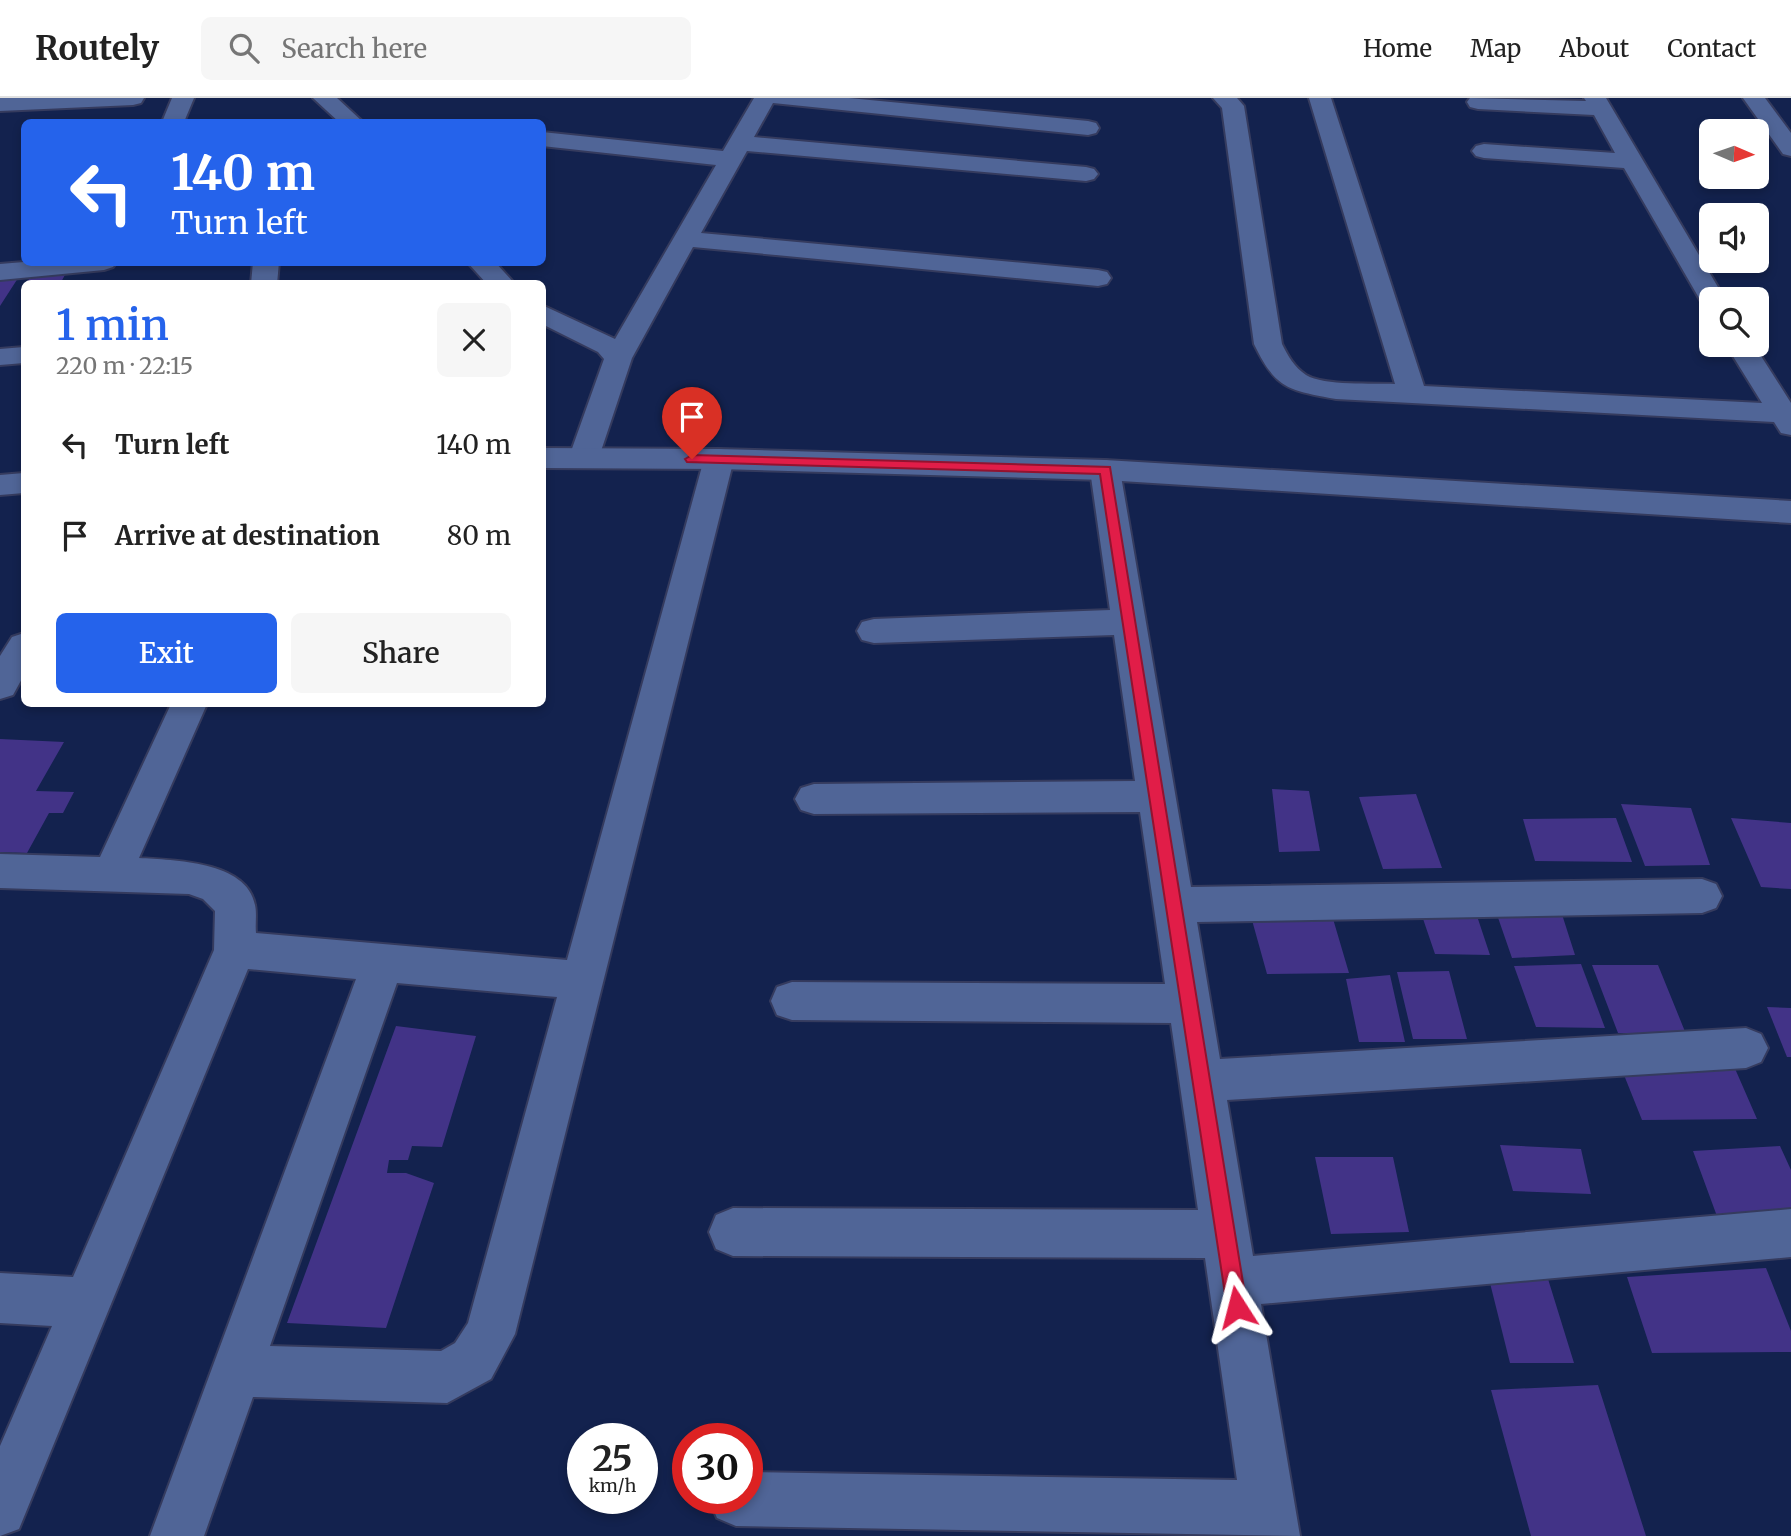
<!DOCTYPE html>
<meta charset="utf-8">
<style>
:root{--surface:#fff;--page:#f6f6f6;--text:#222;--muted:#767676;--line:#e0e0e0;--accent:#2563eb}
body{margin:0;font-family:Merriweather,serif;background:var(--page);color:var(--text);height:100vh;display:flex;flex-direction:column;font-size:26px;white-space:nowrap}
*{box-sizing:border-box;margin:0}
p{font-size:23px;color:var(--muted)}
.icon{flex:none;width:38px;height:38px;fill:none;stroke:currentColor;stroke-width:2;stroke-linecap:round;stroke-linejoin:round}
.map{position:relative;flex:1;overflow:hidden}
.side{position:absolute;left:21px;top:182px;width:525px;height:427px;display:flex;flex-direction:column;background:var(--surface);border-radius:10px;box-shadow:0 4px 10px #0003}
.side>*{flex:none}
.hud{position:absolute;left:21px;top:21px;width:525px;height:147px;border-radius:10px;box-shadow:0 4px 10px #0003;background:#2563eb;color:#fff;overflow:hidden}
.needle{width:46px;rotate:92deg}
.fabs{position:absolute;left:1699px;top:21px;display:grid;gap:14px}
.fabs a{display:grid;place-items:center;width:70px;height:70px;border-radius:10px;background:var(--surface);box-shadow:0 4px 10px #0003;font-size:35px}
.speed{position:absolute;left:567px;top:1325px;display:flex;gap:14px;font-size:35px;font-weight:700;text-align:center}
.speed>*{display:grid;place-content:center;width:91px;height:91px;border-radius:50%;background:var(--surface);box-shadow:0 4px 10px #0003;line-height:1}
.speed small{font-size:18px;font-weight:400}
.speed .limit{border:10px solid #d22;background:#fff;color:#111}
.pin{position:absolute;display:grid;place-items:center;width:60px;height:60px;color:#fff;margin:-72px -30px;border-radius:50% 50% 50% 0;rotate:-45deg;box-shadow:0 0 7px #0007}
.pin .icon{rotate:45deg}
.me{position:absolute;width:77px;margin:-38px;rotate:351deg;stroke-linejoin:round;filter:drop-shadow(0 0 5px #0008)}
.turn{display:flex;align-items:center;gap:24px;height:147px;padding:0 35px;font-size:32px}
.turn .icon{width:91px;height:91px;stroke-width:2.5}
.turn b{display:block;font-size:49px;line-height:60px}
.round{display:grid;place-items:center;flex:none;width:74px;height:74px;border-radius:10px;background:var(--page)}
.summary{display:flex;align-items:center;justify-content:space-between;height:119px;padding:0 35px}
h1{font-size:42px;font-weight:600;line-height:52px;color:var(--accent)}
.cta{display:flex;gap:14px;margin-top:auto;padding:14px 35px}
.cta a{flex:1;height:80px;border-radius:10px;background:var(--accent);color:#fff;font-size:28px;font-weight:600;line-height:80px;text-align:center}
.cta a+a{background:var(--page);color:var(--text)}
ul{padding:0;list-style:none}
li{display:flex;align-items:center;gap:21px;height:91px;padding:0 35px}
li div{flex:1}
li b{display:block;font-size:26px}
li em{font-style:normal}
header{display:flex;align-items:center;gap:42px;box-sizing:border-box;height:98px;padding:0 35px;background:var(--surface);border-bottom:2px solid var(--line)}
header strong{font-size:33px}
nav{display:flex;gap:38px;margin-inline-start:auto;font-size:24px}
.search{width:490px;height:63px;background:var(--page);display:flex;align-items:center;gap:18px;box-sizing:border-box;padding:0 24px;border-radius:10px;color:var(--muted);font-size:26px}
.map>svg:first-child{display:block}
</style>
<header>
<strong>Routely</strong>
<div class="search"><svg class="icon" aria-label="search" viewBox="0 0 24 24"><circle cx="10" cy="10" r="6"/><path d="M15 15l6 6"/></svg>Search here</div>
<nav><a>Home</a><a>Map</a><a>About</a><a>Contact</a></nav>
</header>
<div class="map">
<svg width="1791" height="1438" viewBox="0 0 1791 1438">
<rect width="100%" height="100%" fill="#13224e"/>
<path fill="#423387" d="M66,175L60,186H26L32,176Z
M20,177L0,208V178Z
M0,641L64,644L36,693L74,694L63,715H49L27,755L0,754Z
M1272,691L1309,693L1320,753L1279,754Z
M1416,696L1442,770L1383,771L1359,699Z
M1621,706L1691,710L1710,767L1645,768Z
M1616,720L1632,764L1535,763L1523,721Z
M1731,720L1791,725V791L1761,789Z
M1559,807L1575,857L1512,860L1495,811Z
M1474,809L1490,857L1435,856L1420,812Z
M1331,814L1349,875L1267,876L1250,815Z
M1581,866L1605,930L1536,929L1514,868Z
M1592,867H1658L1686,936L1618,935Z
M1449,873L1467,941H1413L1397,874Z
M1390,877L1405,944H1359L1346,881Z
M1767,909L1791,910V959H1787Z
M396,928L476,938L442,1049L412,1048L408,1062H389L387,1075H406L434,1085L386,1230L287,1225Z
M1733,966L1757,1021L1642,1022L1620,967Z
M1500,1047L1581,1051L1591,1096L1513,1093Z
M1780,1048L1791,1072V1120L1718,1121L1693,1053Z
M1315,1059H1393L1409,1134L1331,1136Z
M1544,1168L1574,1265H1510L1487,1173Z
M1766,1170L1791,1233V1254L1652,1255L1627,1179Z
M1598,1287L1646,1438H1531L1491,1292Z"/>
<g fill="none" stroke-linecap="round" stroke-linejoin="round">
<g stroke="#353b5e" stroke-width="4">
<path id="street" d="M0,0H144L141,5L133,7L0,13Z
M172,0H194L184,24H162Z
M313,0H337L363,24H339Z
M754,0H849L1088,23L1096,25L1099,30L1096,35L1088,37L773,5L754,39L1086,69L1094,71L1098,76L1094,81L1086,83L747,53L701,135L1098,172L1107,174L1111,180L1107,186L1098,188L693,149L632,260L599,359L595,366L584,369L573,366L569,359L604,261L598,254L542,226V207L615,241L716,67L542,48V34L723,53Z
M1213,0H1237L1244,8L1282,246C1288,258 1294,269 1306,277C1324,288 1373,285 1395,286L1309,0H1331L1424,288L1762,305L1726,247H1754L1791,305V337L1781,335L1774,324L1336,301C1289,292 1276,292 1254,246L1222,10Z
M1470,0L1586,3L1584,0H1606L1725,201H1712V209L1703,207L1624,70L1484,60L1476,58L1472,53L1476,48L1484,46L1615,55L1594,17L1478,11L1470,9L1467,4Z
M1743,0H1765L1791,35V58L1783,56Z
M24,164H117L113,169L104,172L0,182V166Z
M253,164H279L277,186H251Z
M467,164H495L515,186H487Z
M24,249V265L0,267V251Z
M719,351L730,354L734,361L515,1236L491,1281L447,1305L253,1299L204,1438H150L356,881L248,871L19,1431L0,1438V1348L52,1228L0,1225V1175L73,1179L214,852L215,813L203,801L189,796L0,790V756L100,759L171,606H207L139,760C173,762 247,763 255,807C257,816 255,826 256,835L567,862L704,361L708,354ZM397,885L557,899L468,1225L455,1245L441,1253L270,1248Z
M1105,362L1116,365L1120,372L1191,789L1702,781L1716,786L1722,798L1716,810L1702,815L1197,824L1220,961L1746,930L1761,936L1768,950L1761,964L1746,970L1227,1002L1253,1158L1791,1111V1159L1261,1206L1300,1438L736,1428L717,1420L709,1401L747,1400V1374L1237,1382L1205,1160L733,1158L716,1151L709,1134L716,1117L733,1110L1198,1112L1171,925L792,922L777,917L771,903L777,889L792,884L1165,886L1140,714L814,716L801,712L795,701L801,690L814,686L1135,683L1114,537L874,545L862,542L857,533L862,524L874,521L1110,512L1090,372L1094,365Z
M24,535V577L13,597L0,601V558L12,539Z"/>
</g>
<g stroke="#353b5e" stroke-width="4">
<path id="secondary" d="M542,350L719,351L1105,362L1791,403V425L1105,382L719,371L542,370Z
M24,375V395L0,397V377Z"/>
</g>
<use href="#street" fill="#506597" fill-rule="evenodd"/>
<use href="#secondary" fill="#506597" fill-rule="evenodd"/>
</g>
<path fill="#e11d48" stroke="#92132f" stroke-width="2" d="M692,357L1110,369L1247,1209L1244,1217L1237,1220L1230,1217L1227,1209L1100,376L687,364L685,361Z"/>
</svg>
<div class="fabs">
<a><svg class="needle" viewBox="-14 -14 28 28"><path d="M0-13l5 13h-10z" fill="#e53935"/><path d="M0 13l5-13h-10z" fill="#767676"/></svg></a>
<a><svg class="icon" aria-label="sound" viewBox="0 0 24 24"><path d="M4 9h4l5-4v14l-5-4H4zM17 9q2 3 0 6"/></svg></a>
<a><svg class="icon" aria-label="search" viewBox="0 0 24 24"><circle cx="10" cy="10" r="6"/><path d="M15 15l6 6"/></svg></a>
</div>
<div class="speed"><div>25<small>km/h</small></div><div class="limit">30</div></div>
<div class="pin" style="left:692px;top:361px;background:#d93025"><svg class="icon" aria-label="arrive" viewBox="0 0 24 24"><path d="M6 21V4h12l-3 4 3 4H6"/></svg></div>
<svg class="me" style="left:1237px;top:1209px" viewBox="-20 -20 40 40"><path d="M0-17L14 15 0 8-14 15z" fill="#e11d48" stroke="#fff" stroke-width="4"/></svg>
<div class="hud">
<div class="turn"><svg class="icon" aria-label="left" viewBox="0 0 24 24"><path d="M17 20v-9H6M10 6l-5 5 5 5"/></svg><div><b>140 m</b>Turn left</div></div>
</div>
<section class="side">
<div class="summary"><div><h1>1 min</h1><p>220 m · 22:15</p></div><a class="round"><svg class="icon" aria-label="close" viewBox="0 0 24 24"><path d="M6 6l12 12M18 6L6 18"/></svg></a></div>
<ul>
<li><svg class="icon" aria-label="left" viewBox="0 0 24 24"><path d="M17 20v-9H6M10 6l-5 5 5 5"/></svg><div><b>Turn left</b></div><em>140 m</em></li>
<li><svg class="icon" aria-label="arrive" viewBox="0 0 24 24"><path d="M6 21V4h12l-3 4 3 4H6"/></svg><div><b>Arrive at destination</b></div><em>80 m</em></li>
</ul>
<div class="cta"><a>Exit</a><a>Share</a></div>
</section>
</div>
